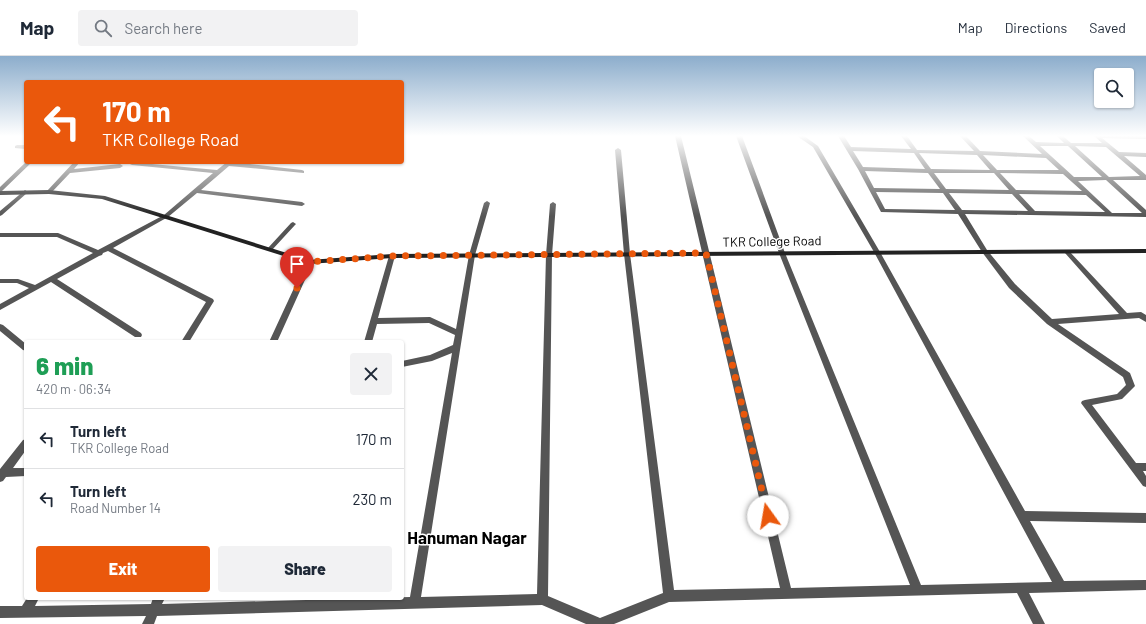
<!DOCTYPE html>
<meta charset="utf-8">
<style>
:root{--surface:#fff;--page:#f2f2f3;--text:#1f2937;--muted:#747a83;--line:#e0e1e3;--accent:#ea580c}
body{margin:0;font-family:Barlow,sans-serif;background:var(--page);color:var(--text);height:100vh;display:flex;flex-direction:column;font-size:15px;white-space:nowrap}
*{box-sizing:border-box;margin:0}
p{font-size:13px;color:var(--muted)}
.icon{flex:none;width:22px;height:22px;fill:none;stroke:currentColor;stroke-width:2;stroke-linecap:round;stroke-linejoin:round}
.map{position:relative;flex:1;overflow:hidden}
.details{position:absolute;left:24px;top:284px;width:380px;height:260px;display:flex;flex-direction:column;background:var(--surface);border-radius:4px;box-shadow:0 1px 3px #0004}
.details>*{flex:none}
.top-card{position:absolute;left:24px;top:24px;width:380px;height:84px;border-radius:4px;box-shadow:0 1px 3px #0004;background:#ea580c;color:#fff;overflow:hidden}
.controls{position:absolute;left:1094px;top:12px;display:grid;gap:8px}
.controls a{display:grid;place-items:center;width:40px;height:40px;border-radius:4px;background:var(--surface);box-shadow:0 1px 3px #0004;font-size:20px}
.pin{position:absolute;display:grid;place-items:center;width:34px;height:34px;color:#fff;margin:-41px -17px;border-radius:50% 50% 50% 0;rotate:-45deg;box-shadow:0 0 4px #0007}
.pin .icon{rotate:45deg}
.me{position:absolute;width:44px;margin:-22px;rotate:347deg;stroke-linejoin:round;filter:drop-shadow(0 0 3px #0008)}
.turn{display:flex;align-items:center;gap:14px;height:84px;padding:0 12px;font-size:18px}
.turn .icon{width:52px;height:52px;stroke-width:2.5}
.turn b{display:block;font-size:28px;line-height:34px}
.round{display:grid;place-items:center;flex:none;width:42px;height:42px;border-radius:4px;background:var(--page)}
.head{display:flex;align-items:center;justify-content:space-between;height:68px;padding:0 12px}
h1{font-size:24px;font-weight:800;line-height:30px;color:#1e9e55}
.action{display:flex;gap:8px;margin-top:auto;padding:8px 12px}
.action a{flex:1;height:46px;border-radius:4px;background:var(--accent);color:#fff;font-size:16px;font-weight:800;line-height:46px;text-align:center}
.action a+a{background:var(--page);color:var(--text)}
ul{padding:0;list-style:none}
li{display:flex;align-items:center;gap:12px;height:60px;padding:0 12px;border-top:1px solid var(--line)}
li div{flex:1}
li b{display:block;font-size:15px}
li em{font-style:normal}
header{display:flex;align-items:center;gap:24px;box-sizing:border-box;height:56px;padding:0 20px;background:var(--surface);border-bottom:1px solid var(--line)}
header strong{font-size:19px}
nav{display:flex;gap:22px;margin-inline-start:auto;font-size:14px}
.search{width:280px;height:36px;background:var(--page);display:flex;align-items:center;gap:10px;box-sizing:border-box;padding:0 14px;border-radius:4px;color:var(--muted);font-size:15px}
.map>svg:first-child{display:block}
</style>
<header>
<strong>Map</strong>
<div class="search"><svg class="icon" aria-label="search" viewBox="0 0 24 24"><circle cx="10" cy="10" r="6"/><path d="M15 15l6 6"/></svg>Search here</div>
<nav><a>Map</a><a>Directions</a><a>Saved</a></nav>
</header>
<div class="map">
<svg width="1146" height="568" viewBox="0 0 1146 568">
<rect width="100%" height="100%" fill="#fff"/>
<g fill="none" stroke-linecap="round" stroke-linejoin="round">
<path fill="#555" fill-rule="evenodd" d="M675,80H681L791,532L910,529L779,197L736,80H742L785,197L921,529L1052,526L874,196L813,91L797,80H804L818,90L880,196L1025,455L1146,457V467L1030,465L1064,525L1146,524V534L1029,537L1045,568H1033L1017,537L669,546L614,568H586L542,549L157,560L154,568H142L146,560L0,562V550H22L27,542H39L35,550L151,548L153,542H165L162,548L410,541L452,297L432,305L402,311V305L430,299L453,289L455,279L429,267L377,268L372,286H364L389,200L392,198L395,200L378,262L430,261L456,273L469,199L484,147L487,145L490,147L475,199L421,541L537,538L546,199L550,148L553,146L556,148L552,199L548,540L600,562L663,537L624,198L615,94L618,92L621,94L630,198L674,534L780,532Z
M838,80H844L851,91L911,93L901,80H907L917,94L974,95L960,80H966L980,95L1042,98L1023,80H1029L1036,86L1064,87L1057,80H1063L1071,87H1102L1094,80H1146V83L1102,82L1119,96L1146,97V101L1124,100L1146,119V124H1113L1146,154V161L965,158L987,194L1015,228L1052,263L1119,258L1065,197L1064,196L1067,194L1069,195L1127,257L1141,256L1146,259V266L1139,262L1058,268L1130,317L1135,330L1122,343L1092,349L1136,407H1146V415H1143L1146,420V431L1143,430L1081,347L1082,345L1085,344L1117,338L1126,329L1123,321L1047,268L1009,232L982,196L958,158L881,156L858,113ZM1040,90H1068L1102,121H1074ZM1075,90L1106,91L1140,120L1109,121ZM853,95L914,97L925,113L863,111ZM919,97L977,99L990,114L931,113ZM983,99L1046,102L1059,114H997ZM865,115L928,117L940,133L874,132ZM934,117H994L1009,134L946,133ZM1000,117L1063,118L1082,135L1016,134ZM1106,124L1142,157H1112L1078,125ZM876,136L943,137L955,154L885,153ZM949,137L1012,138L1028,155L962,154ZM1019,138L1086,139L1105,156L1035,155Z
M17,89H26V93L15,92V90Z
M26,106H32L2,135L0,136V131Z
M74,106H80L74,113L120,108L123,110L120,112L70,117L51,137H47V135Z
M130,106L217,114L227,106H233L302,114L304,115V117L229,110L201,134L302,146L305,148L302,150L197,137L168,161L113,192L213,243L214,245L189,286H181L206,246L108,195L103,197L102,199L99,200L57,223L141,277L142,279L141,281H135L51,226L0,254V248L29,232L17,227H0V223H18L35,229L93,197L57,181H0V177H58L98,194L164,159L213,117L132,109L130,108Z
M25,134L28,136L27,137L2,159L0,160V155Z
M293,166L296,168L295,169L272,194H268L267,193L268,192L291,167Z
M307,204H309L313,206L277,286H269Z
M0,268L3,269L26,288V295L23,294L0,275Z
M26,383V394L13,412H26V420L6,421L3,425L0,426V413L23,384Z"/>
<path fill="#222" fill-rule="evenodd" d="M49,134L105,140L309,204L392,198L1146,193V197L392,202L309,208L102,143L49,138L0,139V135Z"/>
</g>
<linearGradient id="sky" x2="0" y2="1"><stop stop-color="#8cadcc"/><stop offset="0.5" stop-color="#fff"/><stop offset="1" stop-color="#fff" stop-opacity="0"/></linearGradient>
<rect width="1146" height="160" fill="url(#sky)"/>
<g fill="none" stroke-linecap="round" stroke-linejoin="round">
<path stroke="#ea580c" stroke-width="7" stroke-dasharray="0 12.6" d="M297,232L308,206L392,200L706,197L768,460"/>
</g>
<g text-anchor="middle" stroke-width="3" stroke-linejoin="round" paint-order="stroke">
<g font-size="13" fill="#000" stroke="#fff">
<text transform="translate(772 185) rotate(-1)" y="5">TKR College Road</text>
</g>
<g font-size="17" font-weight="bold" fill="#000" stroke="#fff">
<text x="467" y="488">Hanuman Nagar</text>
</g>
</g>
</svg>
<div class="controls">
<a><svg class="icon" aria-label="search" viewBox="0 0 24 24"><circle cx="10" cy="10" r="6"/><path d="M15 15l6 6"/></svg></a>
</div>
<div class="pin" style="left:297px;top:232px;background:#d93025"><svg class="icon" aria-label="arrive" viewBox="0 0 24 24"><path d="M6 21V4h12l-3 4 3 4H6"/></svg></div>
<svg class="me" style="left:768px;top:460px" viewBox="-20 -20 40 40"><circle r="19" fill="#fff"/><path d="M0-13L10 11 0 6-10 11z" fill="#ea580c"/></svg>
<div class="top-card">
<div class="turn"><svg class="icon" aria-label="left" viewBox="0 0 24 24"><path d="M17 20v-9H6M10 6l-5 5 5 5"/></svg><div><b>170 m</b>TKR College Road</div></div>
</div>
<section class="details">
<div class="head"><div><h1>6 min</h1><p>420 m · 06:34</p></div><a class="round"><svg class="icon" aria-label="close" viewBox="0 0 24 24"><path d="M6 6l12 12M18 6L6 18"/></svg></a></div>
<ul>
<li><svg class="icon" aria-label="left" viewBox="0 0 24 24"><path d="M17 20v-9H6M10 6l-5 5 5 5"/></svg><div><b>Turn left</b><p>TKR College Road</p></div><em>170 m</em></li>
<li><svg class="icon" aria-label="left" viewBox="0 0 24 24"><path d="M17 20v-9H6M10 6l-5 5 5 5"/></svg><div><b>Turn left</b><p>Road Number 14</p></div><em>230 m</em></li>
</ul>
<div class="action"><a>Exit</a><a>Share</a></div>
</section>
</div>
